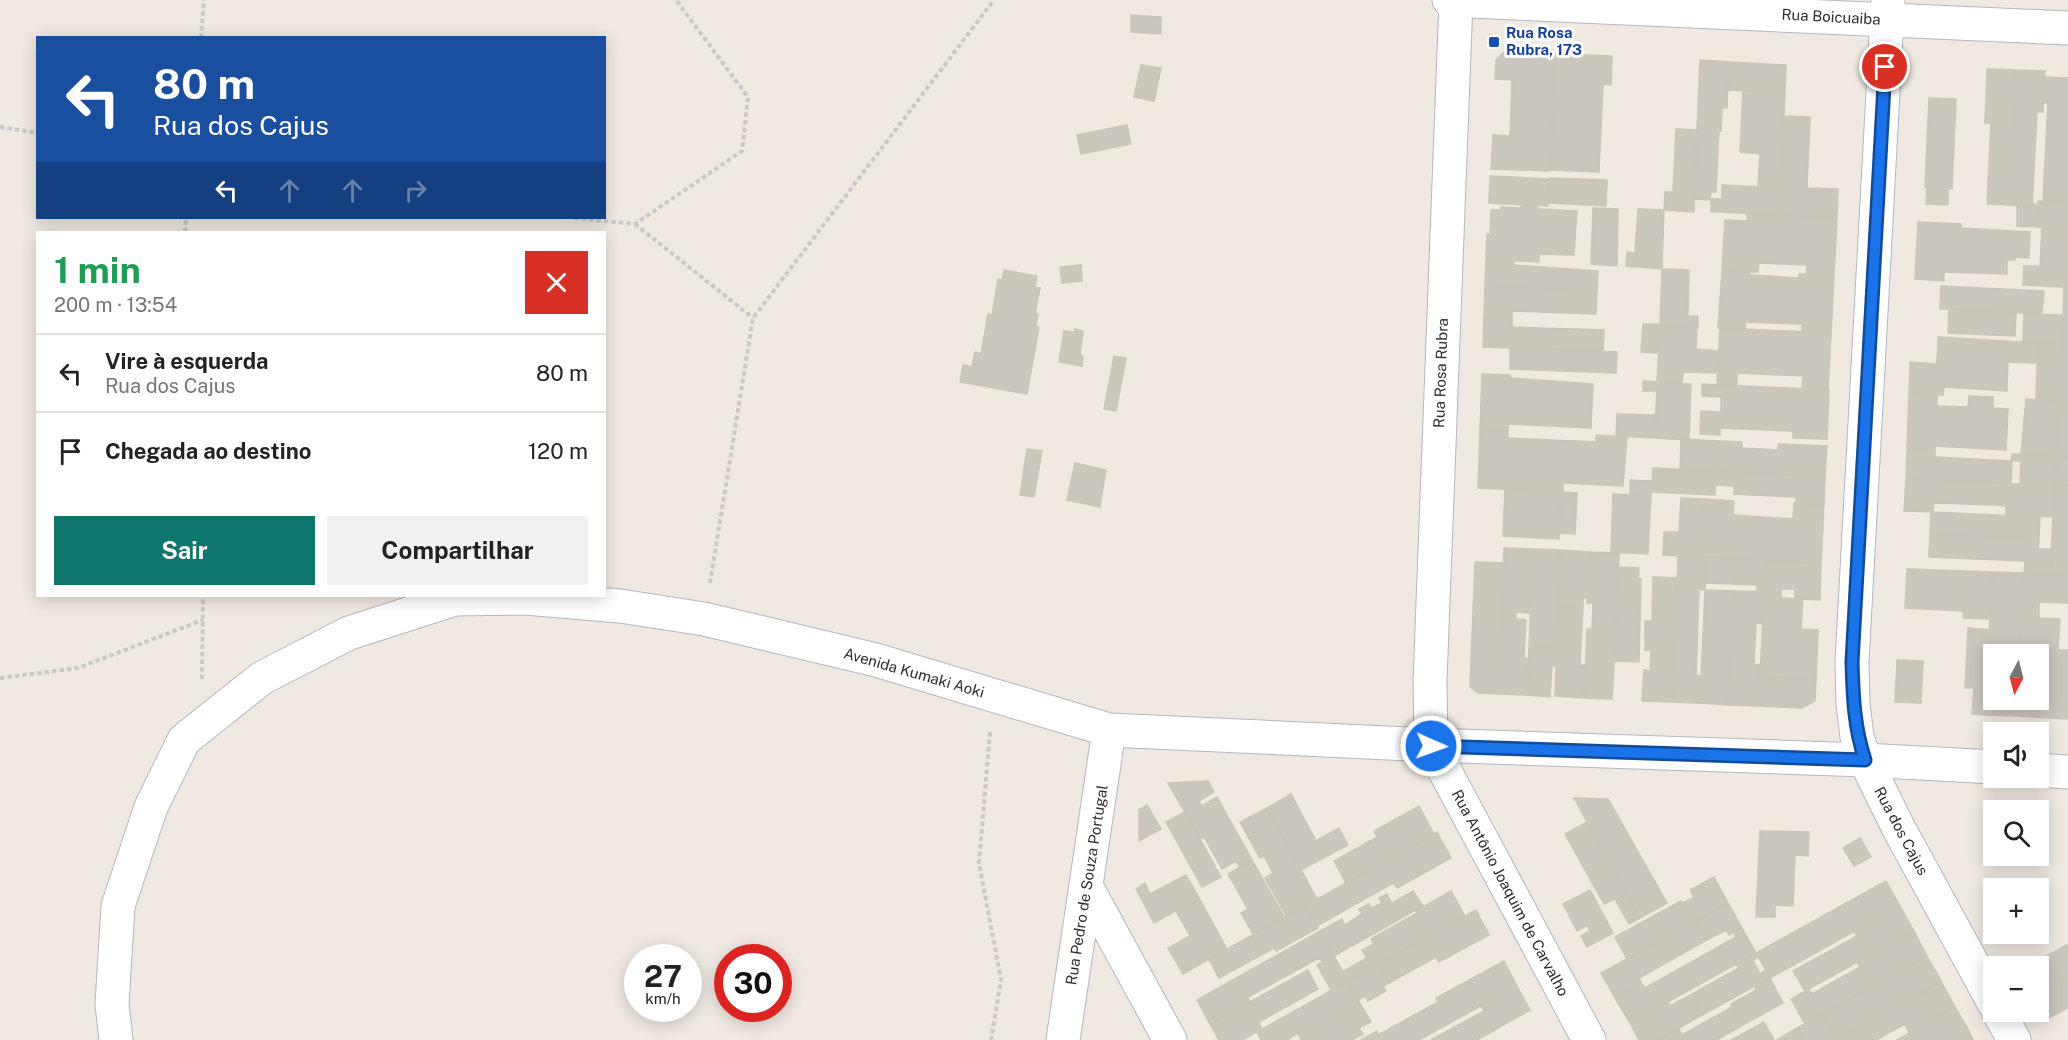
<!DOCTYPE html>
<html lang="pt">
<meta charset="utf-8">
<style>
:root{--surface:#fff;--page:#f2f2f2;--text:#222;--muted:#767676;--line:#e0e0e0;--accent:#0f766e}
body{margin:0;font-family:"Public Sans",sans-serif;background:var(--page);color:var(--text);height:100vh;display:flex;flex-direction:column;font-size:22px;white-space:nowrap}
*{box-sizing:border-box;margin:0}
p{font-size:20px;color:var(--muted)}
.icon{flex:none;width:33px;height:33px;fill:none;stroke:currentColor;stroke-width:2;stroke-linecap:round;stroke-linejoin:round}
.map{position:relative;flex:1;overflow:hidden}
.sheet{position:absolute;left:36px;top:231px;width:570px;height:366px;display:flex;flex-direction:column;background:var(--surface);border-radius:0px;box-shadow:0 3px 15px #0003}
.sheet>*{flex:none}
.banner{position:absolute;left:36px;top:36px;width:570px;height:183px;border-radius:0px;box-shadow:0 3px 15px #0003;background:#1a4fa0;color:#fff;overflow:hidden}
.needle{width:39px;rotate:187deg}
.tools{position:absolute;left:1983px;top:644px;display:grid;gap:12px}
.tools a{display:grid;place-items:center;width:66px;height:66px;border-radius:0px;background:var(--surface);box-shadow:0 3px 15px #0003;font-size:30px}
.speed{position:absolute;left:624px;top:944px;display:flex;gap:12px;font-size:30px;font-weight:700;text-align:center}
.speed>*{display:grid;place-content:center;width:78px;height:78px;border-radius:50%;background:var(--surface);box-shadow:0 3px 15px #0003;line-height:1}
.speed small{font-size:15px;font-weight:400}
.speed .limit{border:9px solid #d22;background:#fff;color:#111}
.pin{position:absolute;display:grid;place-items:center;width:51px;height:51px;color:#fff;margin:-26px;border:3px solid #fff;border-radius:50%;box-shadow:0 2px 6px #0007}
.me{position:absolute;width:66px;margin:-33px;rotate:92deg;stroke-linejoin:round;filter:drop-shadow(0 0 4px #0008)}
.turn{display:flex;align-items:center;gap:21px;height:126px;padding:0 18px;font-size:27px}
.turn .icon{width:78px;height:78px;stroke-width:2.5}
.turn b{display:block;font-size:42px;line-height:51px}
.lanes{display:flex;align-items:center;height:57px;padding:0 18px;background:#0003;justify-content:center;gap:30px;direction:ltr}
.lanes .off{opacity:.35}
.round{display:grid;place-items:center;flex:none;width:63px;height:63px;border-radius:0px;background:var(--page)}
.overview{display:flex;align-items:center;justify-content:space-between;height:102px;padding:0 18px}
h1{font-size:36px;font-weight:700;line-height:45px;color:#1e9e55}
.button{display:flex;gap:12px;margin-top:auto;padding:12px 18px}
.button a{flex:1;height:69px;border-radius:0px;background:var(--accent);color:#fff;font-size:24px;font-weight:700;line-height:69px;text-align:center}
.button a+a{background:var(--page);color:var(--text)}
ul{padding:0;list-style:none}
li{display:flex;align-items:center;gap:18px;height:78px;padding:0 18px;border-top:2px solid var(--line)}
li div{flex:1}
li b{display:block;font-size:22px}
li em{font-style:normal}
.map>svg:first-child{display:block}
</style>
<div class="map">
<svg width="2068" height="1040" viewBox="0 0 2068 1040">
<rect width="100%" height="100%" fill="#efe9e1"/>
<path fill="#cbc7bf" stroke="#cbc5ba" stroke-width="1.5" d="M1131,15L1161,17V34L1131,32Z
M1505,51L1555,54L1550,171L1491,169L1493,135L1510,136L1512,80L1495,79L1496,60Z
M1555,54L1612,56L1611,85L1603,84L1599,172L1550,170Z
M1700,60L1729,62L1727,108H1722L1721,131H1719L1716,192H1711L1710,200L1694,199Z
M1729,62L1786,65L1785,93L1728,90Z
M1141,65L1161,68L1154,101L1134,97Z
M1987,69L2016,70L2010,205L1987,204L1991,123H1985Z
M2016,70L2045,71L2043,112H2037L2032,207L2010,205Z
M2045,77L2068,78V202L2043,200L2048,103H2043Z
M1743,90L1785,93L1781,188L1758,187L1760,154L1740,152Z
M1929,98L1956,99L1952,189H1948V205L1926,204L1927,188H1925Z
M1784,116L1810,117L1807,188L1838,189L1837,218L1779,215Z
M1127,125L1131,144L1081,154L1077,135Z
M1676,129L1697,130L1694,212L1664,210L1665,192H1673Z
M1490,176L1549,179L1548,206L1489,203Z
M1550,178L1607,180L1606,206L1549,203Z
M1722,185L1781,188L1779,215L1721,212Z
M1711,199H1721V212H1711Z
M2038,201L2068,202L2067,228L2037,227Z
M2033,204H2038L2037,227L2017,226V206L2032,207Z
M1521,205H1538V209L1577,211L1574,255L1539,254V262L1486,259L1487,234L1490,235L1491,210H1501V207L1521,208Z
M1593,208L1618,209L1617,266L1591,264Z
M1638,209L1664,210L1662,269L1626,266L1627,252L1635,253Z
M1747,214L1837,218L1834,276L1806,274L1807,265L1759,263L1758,272L1722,271L1725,220L1747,221Z
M1918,222L1961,224V228L2030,232L2029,258L2015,257V260H2007V274L1944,272V281L1915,279Z
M2042,227L2067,228L2064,287L2023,285L2024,266H2040Z
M2067,228H2068V287H2064Z
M1486,259L1514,261L1513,265L1598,271L1597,292L1485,285Z
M1081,265L1082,281L1062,283L1060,267Z
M1662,269L1689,270L1688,316H1698V328L1660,326Z
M1004,270L1037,276L1035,287L1040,288L1035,314H1038L1036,326L1039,327L1027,394L960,382L963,365L972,367L975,352L981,354L988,314L992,315L998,279L1002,280Z
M1722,271L1749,272V275L1799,278V274L1834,276L1831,333L1802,331V324L1745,322V330L1718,328Z
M1485,285L1597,292L1596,314L1512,311V318L1484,317Z
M1941,286L2044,291L2042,314L1940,309Z
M2064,287H2068V344H2062Z
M1949,309L2016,313L2015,336L1948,333Z
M2024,313L2063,315L2062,344L2023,342Z
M1484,317L1512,318V327L1604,330L1603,351L1483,347Z
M1643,324H1660L1658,353L1641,352Z
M1660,326L1697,328L1696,349L1719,351L1718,373L1683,372L1682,383L1657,382Z
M1720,328L1831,333L1828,389L1802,388L1803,376L1737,373V385H1717Z
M1075,329L1083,331L1080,355L1083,356L1082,366L1059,362L1064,331L1074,332Z
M1938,337L2038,343L2037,363L2008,362L2007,391L1944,387L1943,395L1909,394L1910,362L1937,364Z
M2038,343L2062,344L2059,401L2036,399Z
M2062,344H2068V401H2059Z
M1510,348L1617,352L1616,373L1510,369Z
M1114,356L1126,358L1116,411L1104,409Z
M1482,374L1510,375L1511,378L1593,384L1591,428L1508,424V431L1480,430Z
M1643,381L1657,382V391H1643Z
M1657,382L1691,384L1689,440L1655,438Z
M1702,384L1829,390L1827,439L1793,438V431L1720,428V435L1700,434L1701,411L1721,412V397L1702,396Z
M1909,394L1937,395V406L1968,407L1969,396L1993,397V408L2008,409L2006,450L1935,446V451L1907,449Z
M2026,399L2059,401L2057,456L2021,454Z
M2059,401H2068V457L2057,456Z
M1617,414L1656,415L1655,438L1616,436Z
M1480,430L1508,431V438L1596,442V435L1627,437L1623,486L1563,483V492L1478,488Z
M1681,439L1718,441L1716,471L1680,469Z
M1718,441L1742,442V448L1778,450V444L1827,446L1825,476L1716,471Z
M1027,449L1042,451L1034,497L1020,495Z
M1907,449L1935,451V457L2012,461L2011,483L1906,479Z
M2012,454L2057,456L2055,485L2020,484L2021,461H2011Z
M2057,456L2068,457V486L2055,485Z
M1075,463L1106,470L1100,507L1067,500Z
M1653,468L1735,472L1734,486L1716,485L1715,495L1652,492Z
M1735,472L1825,476L1824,505L1796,504V497L1734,494Z
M1906,479L2055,485L2053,517L2006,515V506L1996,505L1934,503L1933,512L1904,511Z
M1630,480L1652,481L1651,496L1630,495Z
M2055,485L2068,486V518L2053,517Z
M1505,489L1561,492L1559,539L1503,536Z
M1561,492L1577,493L1575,534L1559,533Z
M1613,494L1651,496L1648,554L1611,552Z
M1681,498L1702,499L1699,557L1663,555L1664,532H1679Z
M1702,499L1734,501L1733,515L1793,519L1794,503L1824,505L1821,563L1699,557Z
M1931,512L2040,517L2039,539L1930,534Z
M2053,517L2068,518V575H2050Z
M1930,534L2039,539L2038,549H2052L2050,575L2024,574L2025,561L1929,557Z
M1504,548L1533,549L1530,613L1502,612Z
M1533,549L1560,550L1556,648L1529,646Z
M1560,550L1590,552L1587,598H1583V607L1558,606Z
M1590,552L1619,553L1616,630L1592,629L1593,603H1587Z
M1678,556L1706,557L1705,590L1677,588Z
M1706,557L1736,559L1734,584L1706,583Z
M1736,559L1766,560L1764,592L1757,591V585L1734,584Z
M1766,560L1821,563L1820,600L1795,599V589H1781V598L1764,597Z
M1475,562L1504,563L1499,694L1478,693L1470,687Z
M1619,567L1639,568L1638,579H1641L1639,662L1614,661Z
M1907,569L1965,571L1964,611L1905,608Z
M1965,571L1992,572L1990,619L1963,618Z
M1992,572L2022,573L2018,654H1994V699H2016V716L1986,715Z
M2022,573L2068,575V603L2039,602V618L2060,619L2058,650H2068V719L2016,716V699H2038V654H2018Z
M1653,577L1677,578L1672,702L1642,701L1644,670L1650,671L1651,650H1645V621H1652Z
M1677,588L1699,589L1696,675L1701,676L1700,703L1672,702Z
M1705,590L1734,591L1728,705L1700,703Z
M1734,591L1764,592L1763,624L1756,623L1754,664L1761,665L1759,706L1728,705Z
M1764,597L1803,599L1801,629L1818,630L1816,680L1760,677Z
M1558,606L1583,607L1580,665H1585L1584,698L1555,696Z
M1502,612H1516V619L1526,620L1524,658L1528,659L1527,695L1499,694Z
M1968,628L1990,630L1986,715L1972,714L1974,688H1965Z
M1587,629L1616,630L1612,699L1584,698Z
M1529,646L1556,648L1555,666H1552L1550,697L1527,695Z
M1897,660L1923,661L1921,703L1895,702Z
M1760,677L1816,680L1815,701L1802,708L1759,706Z
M1208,781L1214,792L1199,801L1202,806L1217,797L1252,860L1240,867L1236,861L1222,869L1204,837L1200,839L1168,783Z
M1291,794L1316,841L1339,828L1348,845L1301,870L1267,808Z
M1574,798L1608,799L1667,903L1640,918Z
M1147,805L1161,829L1139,841V810Z
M1419,806L1434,834L1346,883L1334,861L1377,837L1374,831Z
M1267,808L1317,899L1286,916L1265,878L1273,873L1264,856L1260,858L1240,822Z
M1185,812L1221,877L1202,887L1166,822Z
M1587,822L1640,918L1629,924L1615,899L1604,904L1565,834Z
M1760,831L1809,832L1808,856L1795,855L1793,906L1775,905V917H1756Z
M1437,832L1451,858L1397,888L1393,883L1317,926L1305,906Z
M1860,838L1871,857L1854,866L1843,848Z
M1252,860L1284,917L1253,934L1241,913L1248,909L1228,874Z
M1186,875L1199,898L1154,923L1136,889L1145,883L1150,894Z
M1714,877L1728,903L1627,959L1615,937L1681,901L1683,903L1694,897L1690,890Z
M1886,881L1900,906L1770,978L1756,953Z
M1590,890L1613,933L1587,947L1581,936L1590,931L1587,925L1577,931L1563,904Z
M1413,891L1423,906L1334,956L1320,931L1342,919L1345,925L1362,914L1359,909L1369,904L1372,908L1382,903L1379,898L1387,894L1392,903Z
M1451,891L1465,916L1383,961L1371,939L1417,913L1416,911Z
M1199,898L1227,949L1183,974L1168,948L1190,936L1176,911Z
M1728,903L1742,928L1729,935L1726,930L1705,941L1695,922Z
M1305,906L1318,928L1276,951L1274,948L1219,978L1209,959Z
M1900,906L1914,931L1805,991L1793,971L1857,936L1854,932Z
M1476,910L1489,935L1439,962L1436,957L1389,983L1378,964Z
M1695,922L1705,941L1639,978L1642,984L1615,998L1601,973Z
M1742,928L1756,953L1630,1023L1615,998L1642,984L1645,988L1736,937L1734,933Z
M1320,931L1334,956L1322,962L1319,958L1248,997L1250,1002L1210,1024L1197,1000Z
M1914,931L1927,956L1805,1024L1791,999L1809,989L1812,994L1860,967L1857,962Z
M1374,944L1383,961L1348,981L1342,972L1367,958L1362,950Z
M2068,944V977L2038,993V966H2028Z
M1756,953L1758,957L1753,960L1760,974L1765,970L1770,978L1704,1014L1692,994L1739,968L1736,964Z
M1334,956L1348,981L1331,990L1317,965Z
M1927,956L1941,981L1837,1040L1823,1014Z
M1504,961L1517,986L1419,1040H1381L1378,1035L1438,1002L1436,998Z
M1378,964L1389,983L1383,986L1386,991L1368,1001L1366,996L1358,1000L1348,981Z
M1308,970L1318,989L1259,1022L1262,1029L1242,1040H1219L1210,1024Z
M2068,977V1008L2049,1018L2038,998V993Z
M1770,978L1783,1003L1743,1025L1731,1004L1756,990L1755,986Z
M1348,981L1361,1005L1301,1039L1298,1033L1287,1040H1261L1257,1032Z
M1941,981L1955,1007L1939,1016L1925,991Z
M1517,986L1530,1010L1477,1040H1431L1484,1011L1481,1006Z
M1925,991L1939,1016L1909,1033L1905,1024L1876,1040H1836Z
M1692,994L1704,1014L1658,1040H1639L1630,1023L1668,1002L1670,1006Z
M1361,1005L1371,1022L1359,1028L1363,1034L1352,1040H1300Z
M1732,1007L1743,1025L1717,1040H1658L1679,1029L1682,1035Z
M1955,1007L1969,1031L1953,1040H1897Z
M1823,1014L1837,1040H1804L1797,1028Z
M1764,1022L1774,1040H1731Z
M1797,1028L1804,1040H1777Z
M1377,1031L1381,1040H1361Z
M1969,1031L1973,1040L1954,1039Z"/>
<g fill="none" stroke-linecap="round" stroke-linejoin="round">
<g stroke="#b4b7c1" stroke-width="35">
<path id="minor" d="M1449,0L2068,28
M1456,0L1430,681L1431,745L1589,1040
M1888,0L1852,662L1853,704L1857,737L1865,760L1898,827L1994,1003
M2038,770L2068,772
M1087,888L1170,1040
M1998,1011L2014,1040
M116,1040L112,1004L118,906L151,807L184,740L262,678L349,633L455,599L525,598L620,606L704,619L876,660L1109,730L1431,745L1865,760L1994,767
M1063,1040L1109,730"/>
</g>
<path stroke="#c9c9c9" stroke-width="4" stroke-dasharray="4.5 3" stroke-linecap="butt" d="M201,38L204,0
M0,127L38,133
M574,218L635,224L742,151L748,97L676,0
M635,224L753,318
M185,232L186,218
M710,583L753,318L994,0
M0,678L78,668L203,620
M202,679L203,596
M990,732L979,863L1001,980L991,1040"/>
<use href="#minor" stroke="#fff" stroke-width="33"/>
</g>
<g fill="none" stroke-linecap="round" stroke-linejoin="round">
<g stroke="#114b97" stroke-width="15">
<path id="route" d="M1431,746L1865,760C1854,727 1853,696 1852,662L1885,67"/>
</g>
<use href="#route" stroke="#1a73e8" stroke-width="10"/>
</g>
<rect fill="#1a4fb4" stroke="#fff" stroke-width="2" x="1488" y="36" width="12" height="12" rx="3"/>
<g text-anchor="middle" stroke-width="6" stroke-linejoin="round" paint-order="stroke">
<g font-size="15" fill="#2e2e2e" stroke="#fff">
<text transform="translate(1831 17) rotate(3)" y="5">Rua Boicuaiba</text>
<text transform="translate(1441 373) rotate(-88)" y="5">Rua Rosa Rubra</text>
<text transform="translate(914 673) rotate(16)" y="5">Avenida Kumaki Aoki</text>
<text transform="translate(1901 831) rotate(62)" y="5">Rua dos Cajus</text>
<text transform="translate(1087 885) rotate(-81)" y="5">Rua Pedro de Souza Portugal</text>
<text transform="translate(1510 893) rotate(62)" y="5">Rua Antônio Joaquim de Carvalho</text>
</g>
<g font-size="15" font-weight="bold" fill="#164399" stroke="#fff" text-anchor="start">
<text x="1506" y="38">Rua Rosa<tspan x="1506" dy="17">Rubra, 173</tspan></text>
</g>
</g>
</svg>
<div class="tools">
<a><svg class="needle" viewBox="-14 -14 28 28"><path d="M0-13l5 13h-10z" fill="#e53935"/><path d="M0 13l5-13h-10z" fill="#767676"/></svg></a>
<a><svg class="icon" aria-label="sound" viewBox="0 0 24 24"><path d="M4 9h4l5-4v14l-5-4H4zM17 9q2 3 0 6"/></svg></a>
<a><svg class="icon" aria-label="search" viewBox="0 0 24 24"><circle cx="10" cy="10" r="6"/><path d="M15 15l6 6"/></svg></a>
<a>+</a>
<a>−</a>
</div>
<div class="speed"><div>27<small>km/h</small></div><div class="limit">30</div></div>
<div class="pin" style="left:1885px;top:67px;background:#d93025"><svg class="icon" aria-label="arrive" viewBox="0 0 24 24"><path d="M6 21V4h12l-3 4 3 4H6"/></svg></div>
<svg class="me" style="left:1431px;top:746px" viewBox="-20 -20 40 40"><circle r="17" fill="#1a73e8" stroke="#fff" stroke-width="3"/><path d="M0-11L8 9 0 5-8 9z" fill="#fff"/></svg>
<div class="banner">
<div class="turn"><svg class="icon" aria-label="left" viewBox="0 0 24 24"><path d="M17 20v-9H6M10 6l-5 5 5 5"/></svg><div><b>80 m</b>Rua dos Cajus</div></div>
<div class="lanes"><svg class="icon" aria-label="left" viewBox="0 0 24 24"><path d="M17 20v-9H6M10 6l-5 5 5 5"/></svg><svg class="icon off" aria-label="ahead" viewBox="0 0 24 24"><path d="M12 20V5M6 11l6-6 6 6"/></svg><svg class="icon off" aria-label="ahead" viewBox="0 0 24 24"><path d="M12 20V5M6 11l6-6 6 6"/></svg><svg class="icon off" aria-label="right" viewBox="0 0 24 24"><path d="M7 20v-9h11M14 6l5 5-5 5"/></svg></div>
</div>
<section class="sheet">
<div class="overview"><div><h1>1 min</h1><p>200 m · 13:54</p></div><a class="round" style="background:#d93025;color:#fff"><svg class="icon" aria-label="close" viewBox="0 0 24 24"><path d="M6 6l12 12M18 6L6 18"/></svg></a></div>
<ul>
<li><svg class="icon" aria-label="left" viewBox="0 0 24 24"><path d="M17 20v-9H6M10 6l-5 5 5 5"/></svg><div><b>Vire à esquerda</b><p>Rua dos Cajus</p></div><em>80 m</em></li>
<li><svg class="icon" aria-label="arrive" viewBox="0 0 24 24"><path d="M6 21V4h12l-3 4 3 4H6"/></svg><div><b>Chegada ao destino</b></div><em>120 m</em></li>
</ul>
<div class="button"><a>Sair</a><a>Compartilhar</a></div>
</section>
</div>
